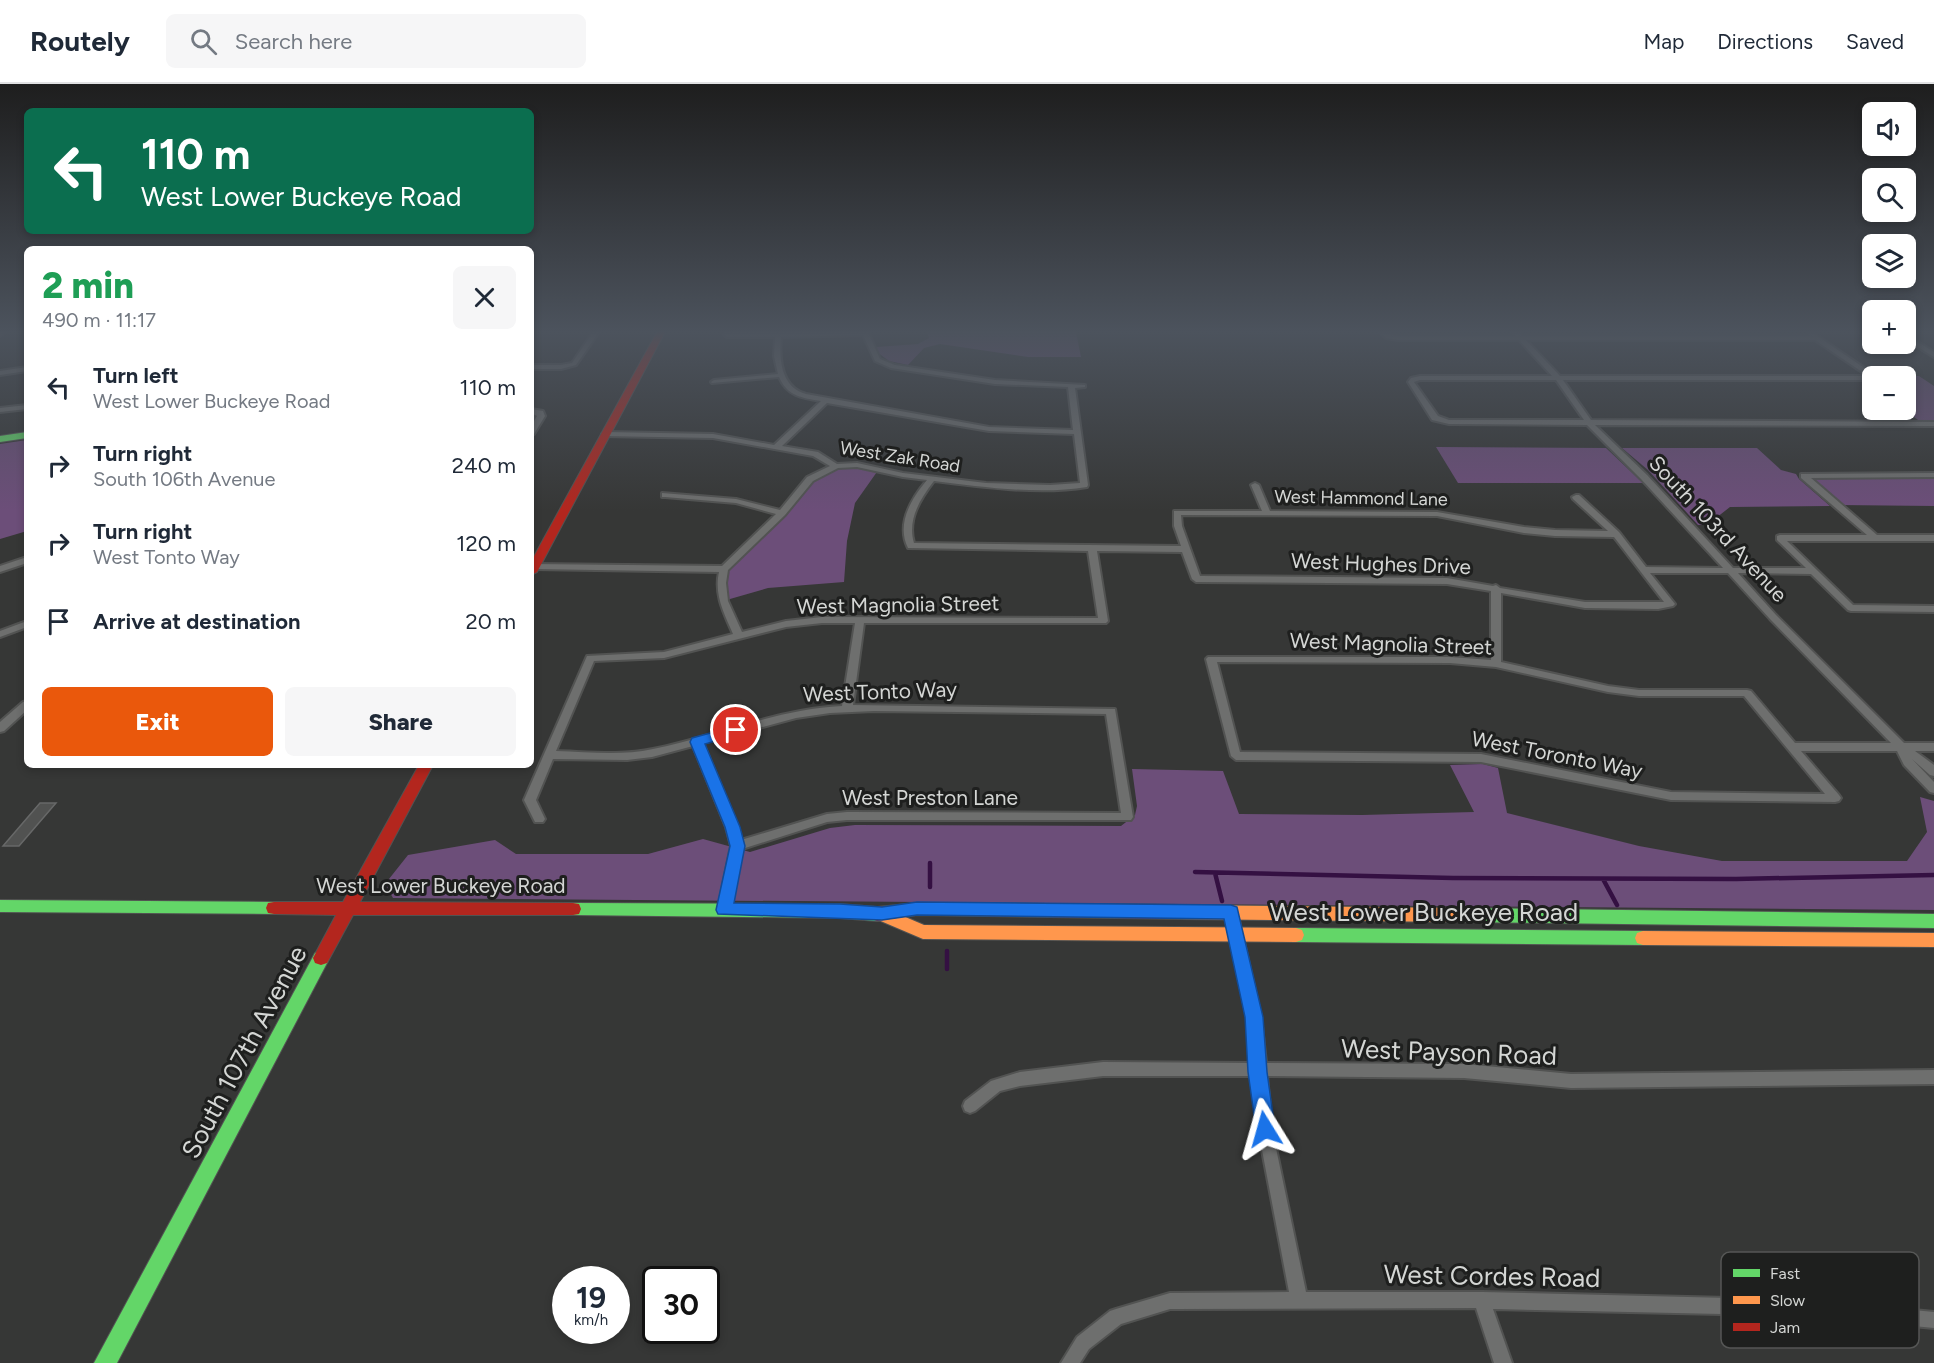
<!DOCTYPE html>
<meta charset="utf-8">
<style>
:root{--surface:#fff;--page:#f6f6f7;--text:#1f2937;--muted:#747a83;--line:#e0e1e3;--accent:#ea580c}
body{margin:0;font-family:Figtree,sans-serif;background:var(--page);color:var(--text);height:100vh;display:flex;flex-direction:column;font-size:22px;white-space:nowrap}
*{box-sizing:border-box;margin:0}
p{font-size:20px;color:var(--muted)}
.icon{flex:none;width:33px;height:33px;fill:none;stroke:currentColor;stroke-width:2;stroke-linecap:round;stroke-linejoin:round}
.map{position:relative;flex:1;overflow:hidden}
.sheet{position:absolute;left:24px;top:162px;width:510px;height:522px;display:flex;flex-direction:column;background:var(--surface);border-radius:9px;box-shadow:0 3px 9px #0003}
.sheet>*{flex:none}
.hud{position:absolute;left:24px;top:24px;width:510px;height:126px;border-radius:9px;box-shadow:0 3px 9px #0003;background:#0b6e4f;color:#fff;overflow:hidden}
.tools{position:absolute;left:1862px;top:18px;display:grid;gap:12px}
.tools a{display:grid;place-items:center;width:54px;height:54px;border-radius:9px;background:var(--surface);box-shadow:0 3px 9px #0003;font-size:30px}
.speed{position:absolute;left:552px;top:1182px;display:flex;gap:12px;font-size:30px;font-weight:700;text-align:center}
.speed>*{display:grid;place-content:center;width:78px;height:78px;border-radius:50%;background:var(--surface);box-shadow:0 3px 9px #0003;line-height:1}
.speed small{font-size:15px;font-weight:400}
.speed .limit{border:3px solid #111;border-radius:9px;background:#fff;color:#111}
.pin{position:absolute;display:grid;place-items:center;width:51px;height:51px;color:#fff;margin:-26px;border:3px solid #fff;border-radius:50%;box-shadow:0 2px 6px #0007}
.me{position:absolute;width:66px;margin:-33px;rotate:352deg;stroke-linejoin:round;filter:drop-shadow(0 0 4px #0008)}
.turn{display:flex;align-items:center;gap:21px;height:126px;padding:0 18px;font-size:27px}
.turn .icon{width:78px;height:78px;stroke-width:2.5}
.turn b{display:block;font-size:42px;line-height:51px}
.round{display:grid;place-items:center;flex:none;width:63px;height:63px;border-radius:9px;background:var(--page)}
.head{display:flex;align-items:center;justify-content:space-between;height:102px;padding:0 18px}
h1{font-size:36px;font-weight:800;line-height:45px;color:#1e9e55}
.action{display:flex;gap:12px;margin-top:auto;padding:12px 18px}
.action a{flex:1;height:69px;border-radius:9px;background:var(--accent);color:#fff;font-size:24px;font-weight:800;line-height:69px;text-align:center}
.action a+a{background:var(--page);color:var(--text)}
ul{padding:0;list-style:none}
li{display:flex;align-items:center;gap:18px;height:78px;padding:0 18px}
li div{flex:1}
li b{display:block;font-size:22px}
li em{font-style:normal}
header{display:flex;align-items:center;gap:36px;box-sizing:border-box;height:84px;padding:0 30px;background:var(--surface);border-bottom:2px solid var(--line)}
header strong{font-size:28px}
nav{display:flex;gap:33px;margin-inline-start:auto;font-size:21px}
.search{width:420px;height:54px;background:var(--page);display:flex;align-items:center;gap:15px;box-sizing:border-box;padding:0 21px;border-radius:9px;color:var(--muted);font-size:22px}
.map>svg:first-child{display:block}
</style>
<header>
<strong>Routely</strong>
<div class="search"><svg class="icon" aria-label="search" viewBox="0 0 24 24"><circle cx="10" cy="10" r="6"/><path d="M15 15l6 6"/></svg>Search here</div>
<nav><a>Map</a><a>Directions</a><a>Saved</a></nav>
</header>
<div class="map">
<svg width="1934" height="1279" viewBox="0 0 1934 1279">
<rect width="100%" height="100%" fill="#363736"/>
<path fill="#6c4e79" d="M927,248H1076L1081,273H1028L940,260L924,264L908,281L889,277L877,268L876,263L918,260L929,254Z
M1871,291L1919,292L1934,302V340L1922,339L1905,326V292Z
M27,356V447L0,455V360Z
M1436,363L1606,364L1643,399H1458Z
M1622,364H1757L1781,386L1796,390L1799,395L1830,422L1730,423L1707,441H1698L1648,386Z
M857,381L879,385L855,419L847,457L844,498L768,504L723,517L724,485L810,395L836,382Z
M1934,391V422L1838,421L1804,392Z
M1483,680L1498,684L1507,729L1639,762L1722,777H1907L1927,748L1920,713L1934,717V826L393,814L385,800L408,771L495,756L516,770H648L703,755L750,768L830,744L855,741L1121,742L1135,731L1137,722L1132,685L1223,687L1239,730L1362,731L1474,728L1450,681Z"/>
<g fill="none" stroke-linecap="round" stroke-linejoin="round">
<path stroke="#341042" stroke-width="4.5" d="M930,779V803
M1195,788L1453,794L1736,795L1934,791
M1215,789L1222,817
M1603,795L1617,821
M947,867V885"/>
</g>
<path fill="#515251" stroke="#676868" stroke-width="1.5" d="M40,719H56L19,762H3Z"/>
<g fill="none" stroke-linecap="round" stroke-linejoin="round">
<g stroke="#525352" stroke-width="4">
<path id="street" d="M0,248H5L0,252Z
M593,248H599L576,281L561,285H531V281H561L572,279Z
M725,248H868L880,275L895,281L995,296L1085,301V303L1075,304L1088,401L1087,403C1040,411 982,403 934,397C920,415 907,436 914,459L1181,462L1174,442V427H1262L1251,401L1255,399L1259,401L1270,427L1437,428L1524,443L1555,446L1608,447L1573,415L1572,413L1576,411H1579L1619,448L1646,483L1723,484L1641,395L1587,341L1449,340L1432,336L1408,298L1411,294L1420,292H1552L1519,256H1398L1386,254L1379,248C1386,248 1391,251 1398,252H1515L1512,248H1519L1522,252H1810L1809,249H1813L1876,292H1872V296H1563L1591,336L1934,338V342L1595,341L1647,391L1733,484H1806L1777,456V452L1780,451H1867L1801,394V390L1934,389V393L1811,394L1877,451H1934V457H1787L1853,521L1934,522V528L1851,527L1848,526L1811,490L1738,489L1776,531L1904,659H1934V667H1915L1934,681V692L1930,691L1912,675L1934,698V709L1930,708L1904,681L1897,667H1801L1839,711L1841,714L1839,717L1835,718L1671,716L1481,678L1236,676L1231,672L1206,575L1208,573H1450L1491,576V507L1447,500L1196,498L1192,495L1182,468L1097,467L1108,537L1106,539H864L853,621L1115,625L1133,733L1131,736H847L827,738L742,765L730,826L728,830L724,831L720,830L718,826L731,762L726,743L693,662L652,673L627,676L553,675L536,716L545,735L543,738H535L524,716L587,572L664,568L733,550C724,529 714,511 719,488L534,485L531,484V480L722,482L776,430L736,419L665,413H662V409L736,415L780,426L807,393L830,382L813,372L713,354L603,352L602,350L606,348L713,350L774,361L821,317C802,314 787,312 779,293L712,299L711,298L714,296L778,290L774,272L775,253H727L724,251ZM863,251L875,277L891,284L995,300L1068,303L1073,346L989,343L806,310C781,303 779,276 781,253ZM1526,256H1815L1868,292H1560ZM1420,296H1556L1584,336H1449L1438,332L1414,298ZM827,319L989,347L1074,350L1080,399L1050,401L986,399L903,389L857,379L837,380L818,368L782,362ZM857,383L903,393L927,396C911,415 896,440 908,464L1088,467L1098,534L822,533L786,537L742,548L728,517L726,499L728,486L785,431L813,397L838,384ZM1181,431L1437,432L1524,449L1555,452L1614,453L1664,518H1585L1500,504L1496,501L1493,502L1447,494L1200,492L1182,442ZM1650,489H1728L1770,535L1891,659H1795L1751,607L1747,606H1639L1608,602L1501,578V509L1585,524L1658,525L1673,522L1675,520ZM822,539H855L842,622C777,625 717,652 653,665C622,672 588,668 556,667L594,577L664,574L786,543ZM1217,578L1450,579L1496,583L1608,608L1639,612H1744L1825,710L1671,708L1481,670L1240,668ZM874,627L1106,630L1121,729L847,728L827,730L741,756L738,743L703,659L796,634L830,629Z
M1905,250L1934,268V273L1905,255Z
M27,283V287L0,291V287Z
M27,321V325L0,328V324Z
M531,325L543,327L545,332L534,350H531V342L537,332L531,329Z
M27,473V479L0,488V482Z
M27,537V543L0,553V547Z
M27,617V626L4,647L0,648V638L23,618Z
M1231,823L1235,824L1237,828L1261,933L1266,979L1464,980L1571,990L1934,986V1000L1571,1004L1464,994L1267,992L1272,1045L1306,1208H1482L1809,1216L1934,1228V1244L1809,1232L1493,1225L1512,1279H1494L1476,1224L1170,1225L1121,1240L1089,1265L1080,1279H1061L1077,1253L1110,1227L1116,1225L1170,1209L1289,1208L1258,1045L1253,992H1103L1020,1002L1000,1007L975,1027L970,1029L965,1027L963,1022L965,1017L991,997L1020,988L1103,978L1251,979L1247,933L1225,828L1227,824Z"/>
</g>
<g stroke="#525352" stroke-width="2">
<path id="fast" d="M27,348V354L0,358V352Z
M0,816L274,818L280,819L282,824L280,829L274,830L0,828Z
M573,819L840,820L877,823L883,825L885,830L883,835L877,837L840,834L573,831L567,830L565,825L567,820Z
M1459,824L1934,830V844L1459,838L1453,836L1451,831L1453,826Z
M1296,844L1643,847L1649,849L1651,854L1649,859L1643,861L1296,858L1290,856L1288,851L1290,846Z
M321,867L327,869L329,874L327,879L117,1279H94L315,869Z"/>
</g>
<g stroke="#525352" stroke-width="2">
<path id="slow" d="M1180,821L1459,824L1465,826L1467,831L1465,836L1459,838L1180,835L1174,833L1172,828L1174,823Z
M882,823L924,841L1296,844L1302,846L1304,851L1302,856L1296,858L923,855L876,835L874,830L876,825Z
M1643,847L1934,849V863L1643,861L1637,859L1635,854L1637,849Z"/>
</g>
<g stroke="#525352" stroke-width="2">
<path id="jam" d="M657,248H665L537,488L531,491V478Z
M419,681H433L360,818L573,819L579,820L581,825L579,830L573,831H353L327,879L321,881L315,879L313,874L336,831L274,830L268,829L266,824L268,819L274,818H343Z
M917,819L1180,821L1186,823L1188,828L1186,833L1180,835L917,831L877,837L871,835L869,830L871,825L877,823Z"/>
</g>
<use href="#street" fill="#6e6f6e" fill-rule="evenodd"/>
<use href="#fast" fill="#63d668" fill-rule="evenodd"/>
<use href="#slow" fill="#ff974d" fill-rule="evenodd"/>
<use href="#jam" fill="#b3261e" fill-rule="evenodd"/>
</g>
<linearGradient id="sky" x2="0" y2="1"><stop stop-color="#1e1e1e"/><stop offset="0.58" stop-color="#4c535d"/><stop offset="1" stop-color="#4c535d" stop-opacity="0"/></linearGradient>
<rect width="1934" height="427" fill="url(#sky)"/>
<path fill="#1a73e8" stroke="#114b97" stroke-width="1.5" d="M736,642L741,643L743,646L741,650L705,660L740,743L745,762L734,819L840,820L882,823L917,818L1231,821L1237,823L1263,933L1267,988L1275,1045L1272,1051L1265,1054L1259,1051L1256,1045L1248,988L1245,933L1224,835L917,831L882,836L718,830L716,826L730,762L725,743L690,658L692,654Z"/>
<g text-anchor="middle" stroke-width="6" stroke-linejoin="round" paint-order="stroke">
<g font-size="18" fill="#d4d6d4" stroke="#1e1f1e">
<text transform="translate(900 373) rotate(9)" y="6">West Zak Road</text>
<text transform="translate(1361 414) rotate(1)" y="6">West Hammond Lane</text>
</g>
<g font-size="21" fill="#d4d6d4" stroke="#1e1f1e">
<text transform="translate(1718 445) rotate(47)" y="7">South 103rd Avenue</text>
<text transform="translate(1381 480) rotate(2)" y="7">West Hughes Drive</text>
<text transform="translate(898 521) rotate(-1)" y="7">West Magnolia Street</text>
<text transform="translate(1391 560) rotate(2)" y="7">West Magnolia Street</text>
<text transform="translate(880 608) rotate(-2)" y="7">West Tonto Way</text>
<text transform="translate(1557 671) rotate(11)" y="7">West Toronto Way</text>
<text x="930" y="721">West Preston Lane</text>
<text x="441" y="809">West Lower Buckeye Road</text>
</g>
<g font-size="26" fill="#d4d6d4" stroke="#1e1f1e">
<text x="1424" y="837">West Lower Buckeye Road</text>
<text transform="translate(244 968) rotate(-62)" y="9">South 107th Avenue</text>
<text transform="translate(1449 968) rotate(2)" y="9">West Payson Road</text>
<text transform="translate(1492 1192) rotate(1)" y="9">West Cordes Road</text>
</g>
</g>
<rect x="1721" y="1168" width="198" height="96" rx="9" fill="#1e1f1e" stroke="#555655" stroke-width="1.5"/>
<rect x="1733" y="1185" width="27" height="8" fill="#63d668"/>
<rect x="1733" y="1212" width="27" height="8" fill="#ff974d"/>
<rect x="1733" y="1239" width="27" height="8" fill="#b3261e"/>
<g font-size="16" fill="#d4d6d4">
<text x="1770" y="1195">Fast</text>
<text x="1770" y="1222">Slow</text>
<text x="1770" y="1249">Jam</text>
</g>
</svg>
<div class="tools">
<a><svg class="icon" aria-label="sound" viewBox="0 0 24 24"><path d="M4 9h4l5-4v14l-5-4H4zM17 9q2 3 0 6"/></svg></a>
<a><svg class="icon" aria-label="search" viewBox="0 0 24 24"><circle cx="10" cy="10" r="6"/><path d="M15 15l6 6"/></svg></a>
<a><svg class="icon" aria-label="layers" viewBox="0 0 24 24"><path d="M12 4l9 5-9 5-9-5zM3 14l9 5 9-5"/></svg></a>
<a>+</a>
<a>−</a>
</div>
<div class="speed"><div>19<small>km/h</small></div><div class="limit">30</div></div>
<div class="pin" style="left:736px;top:646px;background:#d93025"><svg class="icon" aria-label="arrive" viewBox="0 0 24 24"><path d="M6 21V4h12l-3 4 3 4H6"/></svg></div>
<svg class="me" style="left:1265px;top:1045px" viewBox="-20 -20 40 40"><path d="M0-17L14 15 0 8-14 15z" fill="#1a73e8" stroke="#fff" stroke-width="4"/></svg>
<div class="hud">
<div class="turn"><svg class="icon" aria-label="left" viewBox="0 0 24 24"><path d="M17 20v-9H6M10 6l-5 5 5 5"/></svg><div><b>110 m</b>West Lower Buckeye Road</div></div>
</div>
<section class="sheet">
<div class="head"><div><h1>2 min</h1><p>490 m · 11:17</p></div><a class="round"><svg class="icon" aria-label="close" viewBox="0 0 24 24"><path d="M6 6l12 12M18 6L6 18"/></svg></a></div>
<ul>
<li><svg class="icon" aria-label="left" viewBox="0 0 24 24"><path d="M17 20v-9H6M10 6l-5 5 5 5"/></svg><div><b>Turn left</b><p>West Lower Buckeye Road</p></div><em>110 m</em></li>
<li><svg class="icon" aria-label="right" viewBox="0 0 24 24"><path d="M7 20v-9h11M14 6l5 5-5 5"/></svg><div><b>Turn right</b><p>South 106th Avenue</p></div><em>240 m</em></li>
<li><svg class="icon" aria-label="right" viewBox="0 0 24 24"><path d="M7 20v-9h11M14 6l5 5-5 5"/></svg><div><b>Turn right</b><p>West Tonto Way</p></div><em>120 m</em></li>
<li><svg class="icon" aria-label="arrive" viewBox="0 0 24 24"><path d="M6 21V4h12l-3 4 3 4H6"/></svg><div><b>Arrive at destination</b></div><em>20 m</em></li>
</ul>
<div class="action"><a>Exit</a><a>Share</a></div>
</section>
</div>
